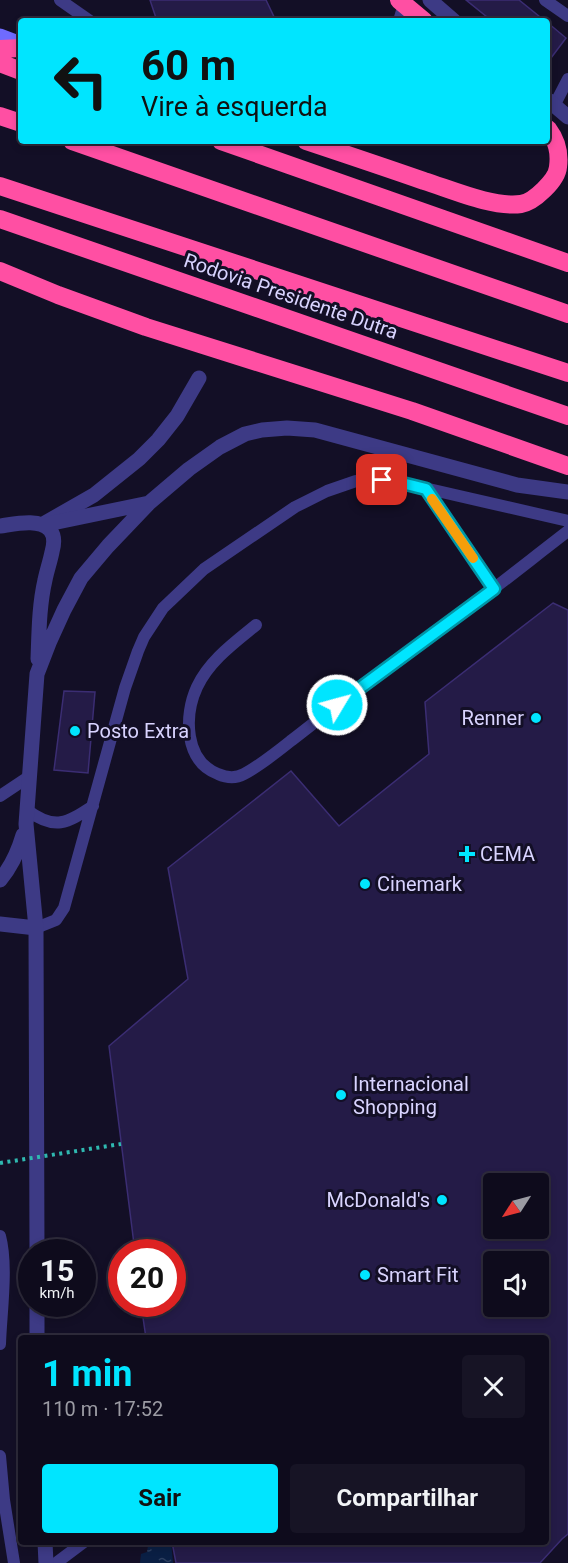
<!DOCTYPE html>
<html lang="pt">
<meta charset="utf-8">
<style>
:root{--surface:#0e0b1c;--page:#171425;--text:#f1f3f6;--muted:#9b9ba3;--line:#2e2b3b;--accent:#00e5ff}
body{margin:0;font-family:Roboto,sans-serif;background:var(--page);color:var(--text);height:100vh;display:flex;flex-direction:column;font-size:22px;white-space:nowrap}
*{box-sizing:border-box;margin:0}
p{font-size:20px;color:var(--muted)}
.icon{flex:none;width:33px;height:33px;fill:none;stroke:currentColor;stroke-width:2;stroke-linecap:round;stroke-linejoin:round}
.map{position:relative;flex:1;overflow:hidden}
.side{position:absolute;left:18px;top:1335px;width:531px;height:210px;display:flex;flex-direction:column;background:var(--surface);border-radius:6px;box-shadow:0 3px 9px #0003,0 0 0 2px var(--line)}
.side>*{flex:none}
.banner{position:absolute;left:18px;top:18px;width:532px;height:126px;border-radius:6px;box-shadow:0 3px 9px #0003,0 0 0 2px var(--line);background:#00e5ff;color:#111;overflow:hidden}
.needle{width:39px;rotate:234deg}
.fabs{position:absolute;left:483px;top:1173px;display:grid;gap:12px}
.fabs a{display:grid;place-items:center;width:66px;height:66px;border-radius:6px;background:var(--surface);box-shadow:0 3px 9px #0003,0 0 0 2px var(--line);font-size:30px}
.speed{position:absolute;left:18px;top:1239px;display:flex;gap:12px;font-size:30px;font-weight:700;text-align:center}
.speed>*{display:grid;place-content:center;width:78px;height:78px;border-radius:50%;background:var(--surface);box-shadow:0 3px 9px #0003,0 0 0 2px var(--line);line-height:1}
.speed small{font-size:15px;font-weight:400}
.speed .limit{border:9px solid #d22;background:#fff;color:#111}
.pin{position:absolute;display:grid;place-items:center;width:51px;height:51px;color:#fff;margin:-26px;border-radius:12px;box-shadow:0 3px 9px #0006}
.me{position:absolute;width:66px;margin:-33px;rotate:53deg;stroke-linejoin:round;filter:drop-shadow(0 0 4px #0008)}
.turn{display:flex;align-items:center;gap:21px;height:126px;padding:0 24px;font-size:27px}
.turn .icon{width:78px;height:78px;stroke-width:2.5}
.turn b{display:block;font-size:42px;line-height:51px}
.round{display:grid;place-items:center;flex:none;width:63px;height:63px;border-radius:6px;background:var(--page)}
.head{display:flex;align-items:center;justify-content:space-between;height:102px;padding:0 24px}
h1{font-size:36px;font-weight:700;line-height:45px;color:var(--accent)}
.cta{display:flex;gap:12px;margin-top:auto;padding:12px 24px}
.cta a{flex:1;height:69px;border-radius:6px;background:var(--accent);color:#111;font-size:24px;font-weight:700;line-height:69px;text-align:center}
.cta a+a{background:var(--page);color:var(--text)}
.map>svg:first-child{display:block}
</style>
<div class="map">
<svg width="568" height="1563" viewBox="0 0 568 1563">
<defs>
<pattern id="water-ripples" width="26" height="14" patternUnits="userSpaceOnUse" patternTransform="scale(1.5)"><rect width="26" height="14" fill="#0a1f44"/><path d="M2 4q2-2 4 0t4 0M15 11q2-2 4 0t4 0" fill="none" stroke="#2d3f60"/></pattern>
</defs>
<rect width="100%" height="100%" fill="#130f26"/>
<path fill="url(#water-ripples)" d="M153,1542H171L173,1563H140L141,1554L147,1552L148,1546Z"/>
<path fill="#241b47" stroke="#3b2d73" stroke-width="1.5" fill-rule="evenodd" d="M150,0H266L276,21H157Z
M466,0H519L545,21H492Z
M548,23L566,38L548,62Z
M553,603L568,610V1534L562,1539L540,1563H176L172,1542H546V1338H146L141,1304H172V1252H135L109,1046L188,979L168,868L291,771L339,826L429,754L425,702ZM494,1184H538V1228H494ZM494,1262H538V1306H494Z
M64,691L95,692L88,773L54,770Z"/>
<g fill="none" stroke-linecap="round" stroke-linejoin="round">
<path stroke="#3d3a85" stroke-width="12" d="M60,0L90,21
M545,0L568,16
M399,21L404,4
M554,106L568,79
M426,489L494,589
M256,625C234,643 209,661 197,687C184,715 184,761 218,774C227,778 235,779 244,774C261,765 277,752 292,740C314,723 335,706 357,690C374,677 392,666 409,653C463,613 515,572 568,531
M0,796L30,776
M27,810C55,831 67,823 93,806
M36,928L56,920L64,908L125,688L138,651L144,637L163,608L204,569L295,507L327,491L356,481H394L568,521
M0,1236C8,1266 1,1313 0,1344
M0,1456L4,1500L14,1563
M56,1563L84,1542"/>
<path stroke="#3d3a85" stroke-width="15" d="M45,523L94,495L139,459L158,440L177,416L199,378"/>
<path stroke="#3d3a85" stroke-width="15" d="M430,0L454,21
M548,100L568,117
M43,525L149,503
M0,526C15,524 39,518 50,530C55,536 54,545 52,552C50,562 47,570 45,580C39,606 39,633 38,659
M0,880C12,866 18,852 23,835
M0,924L36,928
M37,1252L36,928L26,824L37,674L49,643L64,610L81,578L108,546L149,503L189,469L220,447L245,434L262,430L287,428L315,430L517,485L568,492
M37,1304V1338
M45,1542L46,1563"/>
<path stroke="#6f6bff" stroke-width="15" d="M0,36L21,44"/>
<path stroke="#ff4fa3" stroke-width="18" d="M399,0L424,21
M0,49L21,48
M0,63L21,71
M0,116L21,123
M72,141L568,314
M221,141L568,263
M306,141C345,154 384,167 424,181C450,189 493,208 521,204C534,202 557,180 558,167C560,152 557,141 548,129
M0,186L568,373
M0,219L568,416
M0,271L58,295L146,327L412,411L568,466"/>
<path stroke="#2fb8b0" stroke-width="4" stroke-dasharray="3 4.5" stroke-linecap="butt" d="M0,1163L121,1144"/>
</g>
<g fill="none" stroke-linecap="round" stroke-linejoin="round">
<g stroke="#0095a6" stroke-width="15">
<path id="route" d="M337,705L494,589L426,489L394,481L382,480"/>
</g>
<use href="#route" stroke="#00e5ff" stroke-width="10"/>
<path stroke="#f59e0b" stroke-width="10" d="M432,499L473,558"/>
</g>
<g fill="#00e5ff" stroke="#130f26" stroke-width="2">
<circle cx="536" cy="718" r="6"/>
<circle cx="75" cy="731" r="6"/>
<path d="M464 845h6v6h6v6h-6v6h-6v-6h-6v-6h6z"/>
<circle cx="365" cy="884" r="6"/>
<circle cx="341" cy="1095" r="6"/>
<circle cx="442" cy="1200" r="6"/>
<circle cx="365" cy="1275" r="6"/>
</g>
<g text-anchor="middle" stroke-width="6" stroke-linejoin="round" paint-order="stroke">
<g font-size="20" fill="#d9d4ff" stroke="#130f26">
<text transform="translate(291 296) rotate(19)" y="7">Rodovia Presidente Dutra</text>
</g>
<g font-size="20" fill="#d9d4ff" stroke="#130f26" text-anchor="start">
<text x="524" y="725" text-anchor="end">Renner</text>
<text x="87" y="738">Posto Extra</text>
<text x="480" y="861">CEMA</text>
<text x="377" y="891">Cinemark</text>
<text x="353" y="1091">Internacional<tspan x="353" dy="23">Shopping</tspan></text>
<text x="430" y="1207" text-anchor="end">McDonald's</text>
<text x="377" y="1282">Smart Fit</text>
</g>
</g>
</svg>
<div class="fabs">
<a><svg class="needle" viewBox="-14 -14 28 28"><path d="M0-13l5 13h-10z" fill="#e53935"/><path d="M0 13l5-13h-10z" fill="#9b9ba3"/></svg></a>
<a><svg class="icon" aria-label="sound" viewBox="0 0 24 24"><path d="M4 9h4l5-4v14l-5-4H4zM17 9q2 3 0 6"/></svg></a>
</div>
<div class="speed"><div>15<small>km/h</small></div><div class="limit">20</div></div>
<div class="pin" style="left:382px;top:480px;background:#d93025"><svg class="icon" aria-label="arrive" viewBox="0 0 24 24"><path d="M6 21V4h12l-3 4 3 4H6"/></svg></div>
<svg class="me" style="left:337px;top:705px" viewBox="-20 -20 40 40"><circle r="17" fill="#00e5ff" stroke="#fff" stroke-width="3"/><path d="M0-11L8 9 0 5-8 9z" fill="#fff"/></svg>
<div class="banner">
<div class="turn"><svg class="icon" aria-label="left" viewBox="0 0 24 24"><path d="M17 20v-9H6M10 6l-5 5 5 5"/></svg><div><b>60 m</b>Vire à esquerda</div></div>
</div>
<section class="side">
<div class="head"><div><h1>1 min</h1><p>110 m · 17:52</p></div><a class="round"><svg class="icon" aria-label="close" viewBox="0 0 24 24"><path d="M6 6l12 12M18 6L6 18"/></svg></a></div>
<div class="cta"><a>Sair</a><a>Compartilhar</a></div>
</section>
</div>
